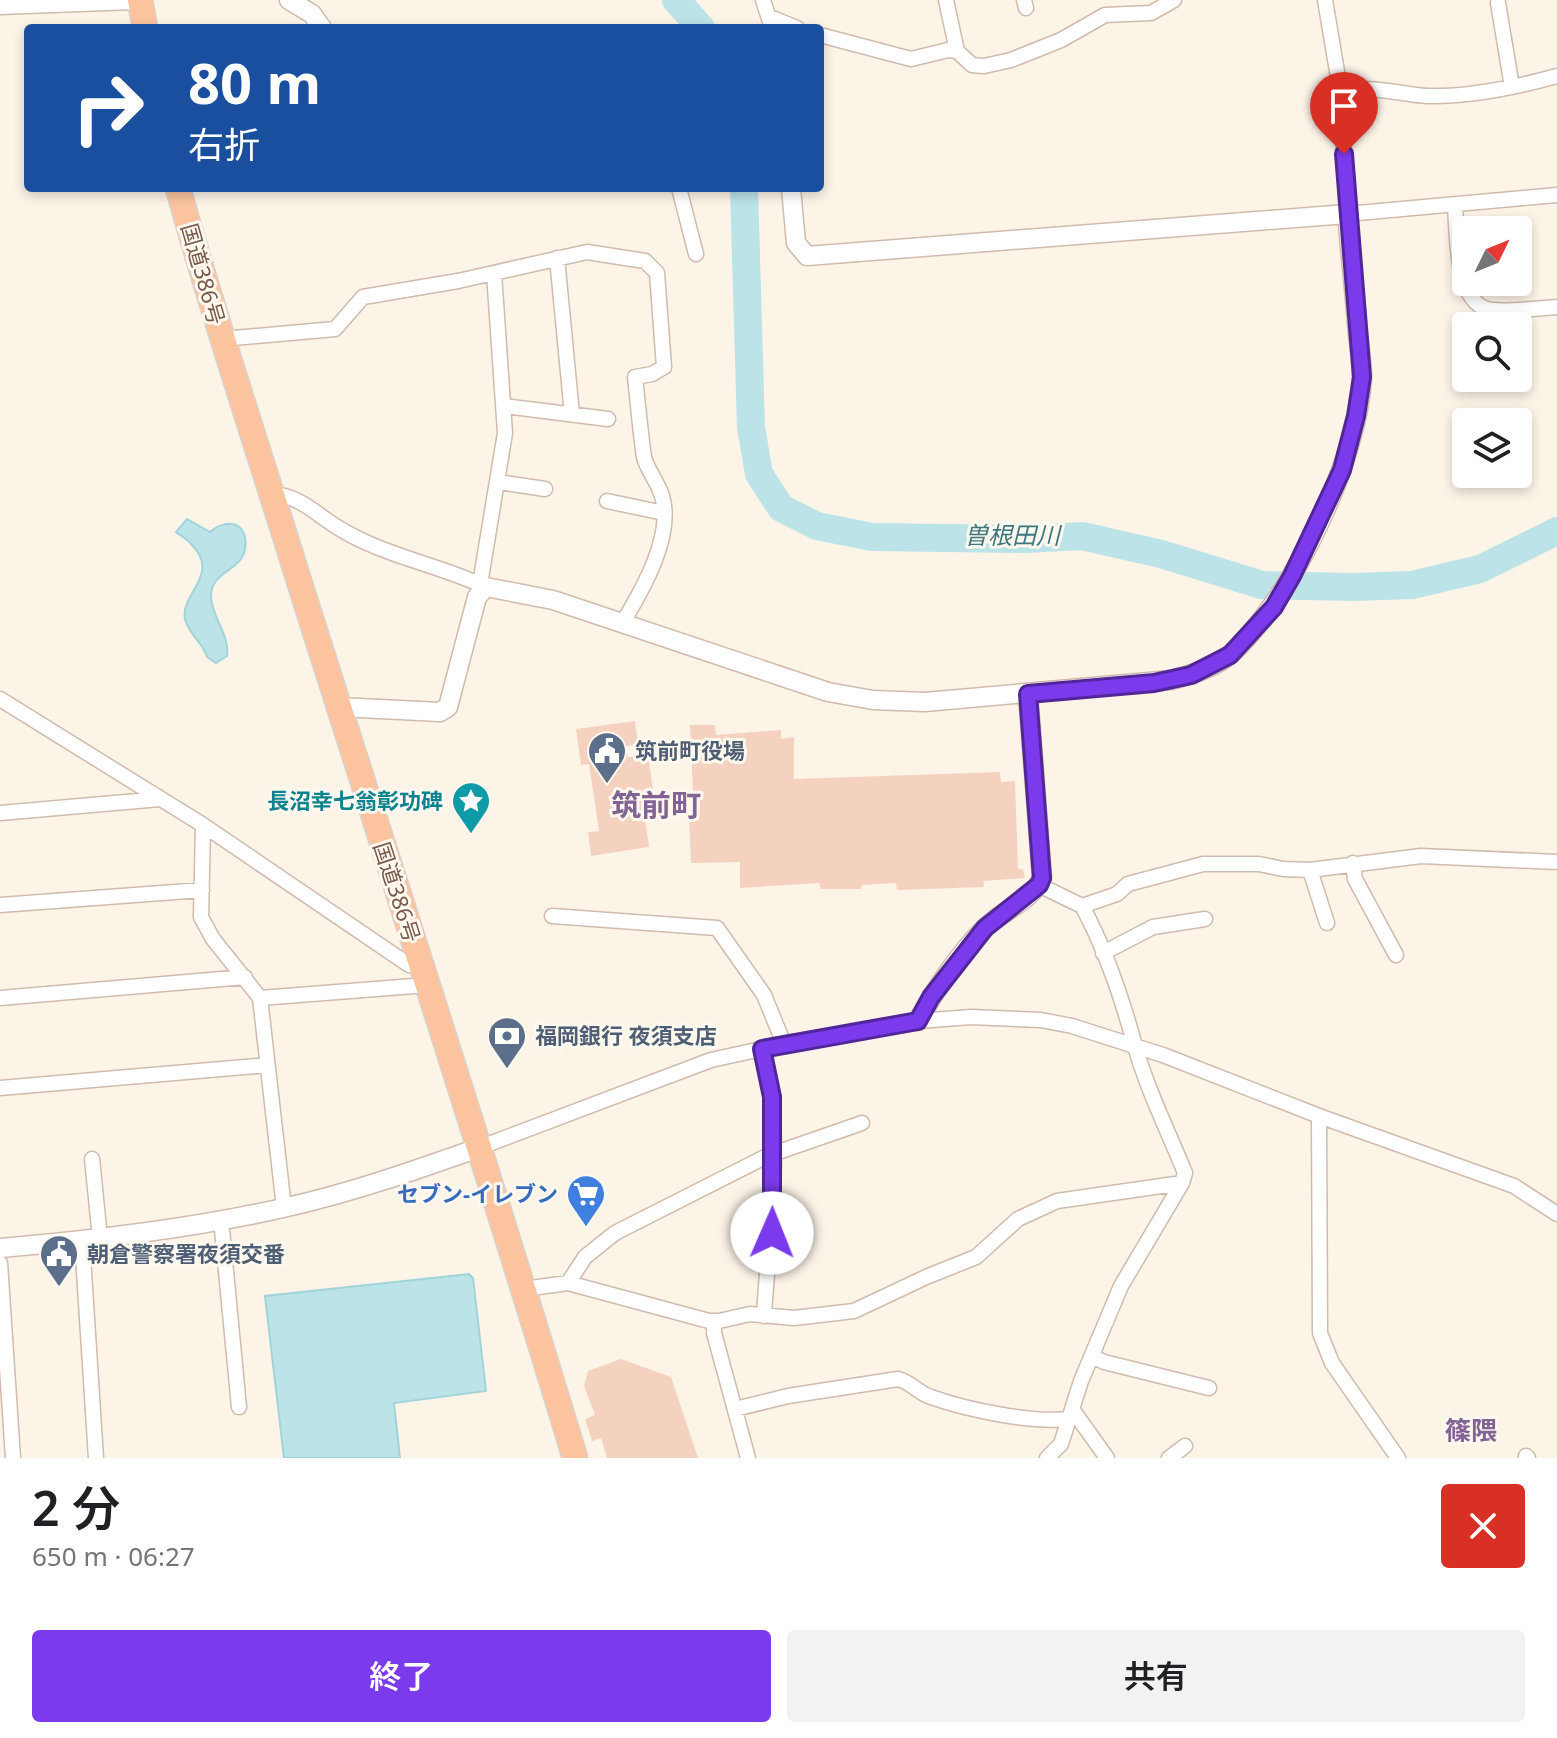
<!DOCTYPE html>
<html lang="ja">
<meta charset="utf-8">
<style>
:root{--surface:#fff;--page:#f2f2f2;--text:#202124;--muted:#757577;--accent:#7c3aed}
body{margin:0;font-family:"Noto Sans","Noto Sans JP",sans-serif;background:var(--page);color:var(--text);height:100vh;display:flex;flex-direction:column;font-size:30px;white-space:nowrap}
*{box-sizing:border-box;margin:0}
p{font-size:26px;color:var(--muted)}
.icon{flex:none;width:44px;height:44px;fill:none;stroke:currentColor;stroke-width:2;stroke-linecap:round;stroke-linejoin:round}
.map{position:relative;height:1458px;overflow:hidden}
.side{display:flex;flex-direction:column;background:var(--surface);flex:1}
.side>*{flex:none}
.guide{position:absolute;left:24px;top:24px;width:800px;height:168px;border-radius:8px;box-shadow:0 4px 12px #0003;background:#1a4fa0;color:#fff;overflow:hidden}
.needle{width:52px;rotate:47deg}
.fabs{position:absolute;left:1452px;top:216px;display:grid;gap:16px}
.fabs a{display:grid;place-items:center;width:80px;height:80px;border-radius:8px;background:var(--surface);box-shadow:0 4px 12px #0003;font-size:40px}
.pin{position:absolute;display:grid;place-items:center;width:68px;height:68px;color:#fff;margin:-82px -34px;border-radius:50% 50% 50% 0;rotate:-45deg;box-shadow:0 0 8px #0007}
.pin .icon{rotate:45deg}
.me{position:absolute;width:88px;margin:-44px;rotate:1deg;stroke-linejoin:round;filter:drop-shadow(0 0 6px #0008)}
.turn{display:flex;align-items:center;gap:28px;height:168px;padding:0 32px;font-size:36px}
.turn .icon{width:104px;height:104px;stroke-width:2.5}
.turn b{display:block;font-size:56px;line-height:68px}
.round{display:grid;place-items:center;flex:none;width:84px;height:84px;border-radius:8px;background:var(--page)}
.summary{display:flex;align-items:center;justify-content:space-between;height:136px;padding:0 32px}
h1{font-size:48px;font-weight:600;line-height:60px}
.action{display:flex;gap:16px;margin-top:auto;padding:16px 32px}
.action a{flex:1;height:92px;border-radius:8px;background:var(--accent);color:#fff;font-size:32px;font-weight:600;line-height:92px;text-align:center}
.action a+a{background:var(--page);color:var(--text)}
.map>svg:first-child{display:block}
</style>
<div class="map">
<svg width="1557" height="1458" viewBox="0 0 1557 1458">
<rect width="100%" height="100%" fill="#fdf4e8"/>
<path fill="#bbe3e8" stroke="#a1d4da" stroke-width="2" d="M187,519L210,532C229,516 249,524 245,549C242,571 210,571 211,597C212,618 230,635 227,656L216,663L207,657C203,642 188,634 185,619C180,593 222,575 191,544C187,539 181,536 176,532Z
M469,1274L473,1278L486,1391L394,1403L400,1458H284L265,1296Z"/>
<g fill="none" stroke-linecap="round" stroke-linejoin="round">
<path stroke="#bbe3e8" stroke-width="28" d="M676,0L701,28
M744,188L751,427L759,474L781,508L817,526L872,537L1025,539L1082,536L1161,554L1262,585L1353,587L1412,585L1480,569L1557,531"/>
</g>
<path fill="#f4d2bf" d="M635,721L638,745L626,746L628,757L648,754L657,819L645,820L649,847L591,856L588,832L599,831L589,764L581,765L576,729Z
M690,725H715L716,735L781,730V739L794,737V779L1000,772L1001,782L1015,781L1018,869H1023L1025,878L983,881L984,887L897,890L896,883L862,885L861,889H821L819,883L740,888V862L691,863L689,816H694Z
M621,1359L671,1377L698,1458H607L601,1438L592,1441L585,1419L595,1415L584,1386L588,1371Z"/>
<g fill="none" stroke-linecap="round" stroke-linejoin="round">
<g stroke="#d0bbad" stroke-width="17">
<path id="minor" d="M763,0L772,28
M1024,0L1026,8
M1325,0L1341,95L1347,214L1557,195
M1498,3L1512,87
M770,17L797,28
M820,35L911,59L948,50L957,51L946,0
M957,51L972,65L984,66L1011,60L1061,40L1105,15L1151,13L1174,0
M1341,95C1367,82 1399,95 1427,96C1468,97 1517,87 1557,76
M679,188L696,254
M1455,205C1457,232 1455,300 1487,309C1501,313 1540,308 1557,307
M557,258L572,414
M222,339L335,329L363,297L458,281L587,252L645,261L657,273L664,367L652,374L635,377C638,403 640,430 644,457C647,470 658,482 662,496C674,535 643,589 623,622
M504,406L608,419
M498,482L545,489
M272,494C298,495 315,513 337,527C383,556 437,564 486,587
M607,501L664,513
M480,584L505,433L494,273
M0,699L203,825L409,965L420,963
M0,813L160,799
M203,825L201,917L213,939L260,998L284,1208
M1353,863L1355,879L1396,955
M1310,870L1327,923
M1039,885L1082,906L1117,894L1128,884L1203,864H1259L1283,869L1310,870L1421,856L1557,862
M0,905L202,890
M552,916L717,928L764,995L784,1044
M1103,953L1153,927L1205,919
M0,998L245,977
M260,998L427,985
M762,1049C785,1137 769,1227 764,1316
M0,1088L267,1065
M1319,1116L1320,1333L1332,1363L1398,1458
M481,1147L711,1060L784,1044L918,1021L971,1017L1041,1020L1072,1026L1163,1055L1319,1116L1514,1186L1557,1214
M92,1159L100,1238
M221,1219L239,1407
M82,1241L96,1458
M0,1263L13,1458
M568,1283L585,1257L615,1233L767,1156L862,1123
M524,1289L568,1283L709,1321H719L750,1314L794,1318L854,1311L926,1277L976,1257L1018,1219L1057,1201L1182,1183
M714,1321V1333L748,1458
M1092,1356L1104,1362L1209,1388
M735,1409L788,1396L898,1379C911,1382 918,1393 931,1397C968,1410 1030,1423 1069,1419
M1072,1409L1107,1458
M1526,1456L1528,1458
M1047,1458L1061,1444L1081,1381L1121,1286L1182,1183L1185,1173C1168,1131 1147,1089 1135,1046C1122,998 1106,950 1082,906
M1169,1458L1185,1446"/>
</g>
<g stroke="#d0bbad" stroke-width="21">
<path id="tertiary" d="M289,0L312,14L322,28
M0,5L133,0
M339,707L440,712L448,707L477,597L486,587L553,600L828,692L873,700L925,702L1171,680C1191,675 1216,667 1232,653C1293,597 1358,460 1362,377C1362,360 1358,340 1357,323C1354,286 1350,250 1347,214L807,256L796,243L791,188
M918,1021C934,991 961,951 985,928C1002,911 1031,901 1042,878L1028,694
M0,1248C95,1240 190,1229 283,1208C351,1193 416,1170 481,1147"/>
</g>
<g stroke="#d9d1cd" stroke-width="27">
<path id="trunk" d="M140,0L145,28
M178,188C213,315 255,439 294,565C388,863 485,1159 575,1458"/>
</g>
<use href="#minor" stroke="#fff" stroke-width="14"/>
<use href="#tertiary" stroke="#fff" stroke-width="18"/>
<use href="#trunk" stroke="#fbc49f" stroke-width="24"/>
</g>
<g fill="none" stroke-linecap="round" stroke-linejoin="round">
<g stroke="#51269a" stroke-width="20">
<path id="route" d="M772,1233V1097L762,1049L918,1021L931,997L985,928L1039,885L1042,878L1028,694L1154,683L1191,675L1230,655L1274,607L1292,576L1342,470L1356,416L1362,377L1344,154"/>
</g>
<use href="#route" stroke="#7c3aed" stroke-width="14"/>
</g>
<defs>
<g id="civic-pin" transform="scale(2)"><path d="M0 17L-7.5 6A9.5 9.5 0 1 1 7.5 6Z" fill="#5c6f8a" stroke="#fff8ef"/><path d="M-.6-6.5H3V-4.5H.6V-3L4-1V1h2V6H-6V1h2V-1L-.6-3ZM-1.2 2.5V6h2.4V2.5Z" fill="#fff"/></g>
<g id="sight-pin" transform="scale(2)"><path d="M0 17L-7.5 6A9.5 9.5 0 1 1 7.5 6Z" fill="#0f9aa8" stroke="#fff8ef"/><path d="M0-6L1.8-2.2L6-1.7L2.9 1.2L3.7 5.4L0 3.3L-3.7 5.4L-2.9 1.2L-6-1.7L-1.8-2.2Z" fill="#fff"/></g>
<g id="bank-pin" transform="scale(2)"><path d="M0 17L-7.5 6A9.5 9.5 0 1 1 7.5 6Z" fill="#5c6f8a" stroke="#fff8ef"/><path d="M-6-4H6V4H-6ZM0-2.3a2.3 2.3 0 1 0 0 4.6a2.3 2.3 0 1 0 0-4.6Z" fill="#fff"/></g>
<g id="supermarket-pin" transform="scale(2)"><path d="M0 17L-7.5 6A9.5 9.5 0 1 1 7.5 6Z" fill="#3f7fe0" stroke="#fff8ef"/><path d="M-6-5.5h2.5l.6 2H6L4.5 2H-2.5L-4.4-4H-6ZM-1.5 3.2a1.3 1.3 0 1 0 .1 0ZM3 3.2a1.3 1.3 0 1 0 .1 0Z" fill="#fff"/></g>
</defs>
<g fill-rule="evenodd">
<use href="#civic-pin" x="607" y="751"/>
<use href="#sight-pin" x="471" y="801"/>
<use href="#bank-pin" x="507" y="1036"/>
<use href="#supermarket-pin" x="586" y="1194"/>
<use href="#civic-pin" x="59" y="1254"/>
</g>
<g text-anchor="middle" stroke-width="6" stroke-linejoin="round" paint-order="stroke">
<g font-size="22" fill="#79594b" stroke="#fff8ef">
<text transform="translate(203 274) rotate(74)" y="8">国道386号</text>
<text transform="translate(397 892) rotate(72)" y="8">国道386号</text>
</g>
<g font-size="22" font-weight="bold" fill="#4e5e75" stroke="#fff8ef" text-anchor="start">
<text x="635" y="759">筑前町役場</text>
<text x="535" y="1044">福岡銀行 夜須支店</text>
<text x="87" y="1262">朝倉警察署夜須交番</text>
</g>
<g font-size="22" font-weight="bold" fill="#0d838f" stroke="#fff8ef" text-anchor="end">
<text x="443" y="809">長沼幸七翁彰功碑</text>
</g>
<g font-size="22" font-weight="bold" fill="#366cbe" stroke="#fff8ef" text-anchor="end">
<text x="558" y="1202">セブン-イレブン</text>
</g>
<g font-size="24" font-style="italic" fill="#3d767e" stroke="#fff8ef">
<text x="1012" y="544">曽根田川</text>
</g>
<g font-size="26" font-weight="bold" fill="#826395" stroke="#fff8ef">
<text x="1471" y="1440">篠隈</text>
</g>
<g font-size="30" font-weight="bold" fill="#826395" stroke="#fff8ef">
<text x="656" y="816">筑前町</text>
</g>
</g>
</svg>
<div class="fabs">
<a><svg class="needle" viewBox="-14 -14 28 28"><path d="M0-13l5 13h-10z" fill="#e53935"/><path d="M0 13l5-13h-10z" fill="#757577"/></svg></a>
<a><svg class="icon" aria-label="search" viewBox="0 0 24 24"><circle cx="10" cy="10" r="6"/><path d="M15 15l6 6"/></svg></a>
<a><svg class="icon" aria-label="layers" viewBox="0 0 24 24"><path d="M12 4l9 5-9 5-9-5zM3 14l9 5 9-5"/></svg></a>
</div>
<div class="pin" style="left:1344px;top:154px;background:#d93025"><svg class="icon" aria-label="arrive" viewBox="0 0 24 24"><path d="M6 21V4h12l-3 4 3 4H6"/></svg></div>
<svg class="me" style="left:772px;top:1233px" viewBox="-20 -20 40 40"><circle r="19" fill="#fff"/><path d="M0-13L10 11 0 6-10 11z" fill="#7c3aed"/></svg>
<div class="guide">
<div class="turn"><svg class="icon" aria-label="right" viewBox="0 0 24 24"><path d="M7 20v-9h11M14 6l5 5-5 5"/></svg><div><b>80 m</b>右折</div></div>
</div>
</div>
<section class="side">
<div class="summary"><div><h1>2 分</h1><p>650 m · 06:27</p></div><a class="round" style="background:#d93025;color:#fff"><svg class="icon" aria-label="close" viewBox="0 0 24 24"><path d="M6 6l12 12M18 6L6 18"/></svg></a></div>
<div class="action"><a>終了</a><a>共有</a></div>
</section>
